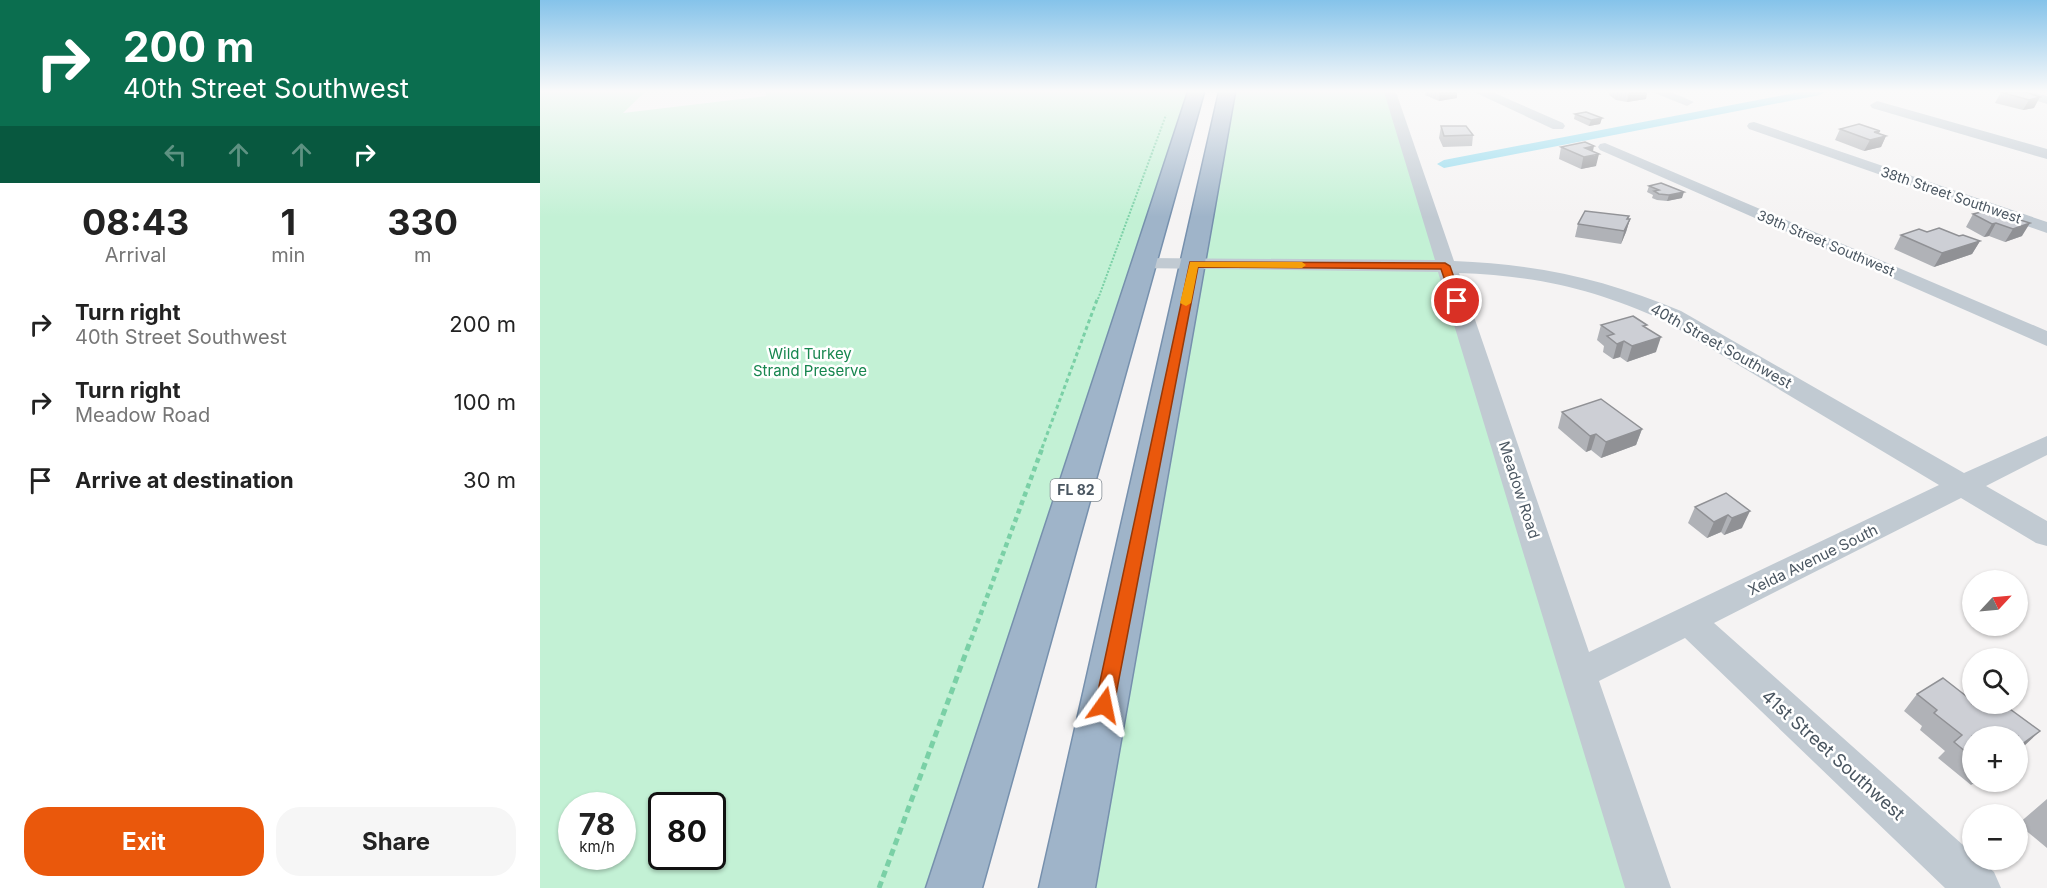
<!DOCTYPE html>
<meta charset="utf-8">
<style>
:root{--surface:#fff;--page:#f6f6f6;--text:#222;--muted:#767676;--accent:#ea580c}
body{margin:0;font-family:Inter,sans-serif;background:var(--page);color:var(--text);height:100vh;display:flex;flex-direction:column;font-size:22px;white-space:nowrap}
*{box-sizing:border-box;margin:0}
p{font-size:20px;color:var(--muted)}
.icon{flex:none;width:33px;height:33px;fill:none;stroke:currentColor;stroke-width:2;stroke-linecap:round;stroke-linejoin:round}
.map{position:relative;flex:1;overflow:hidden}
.sheet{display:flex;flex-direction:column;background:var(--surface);width:540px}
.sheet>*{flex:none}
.banner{background:#0b6e4f;color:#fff;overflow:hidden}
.needle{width:39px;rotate:64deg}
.fabs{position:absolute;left:1422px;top:570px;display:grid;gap:12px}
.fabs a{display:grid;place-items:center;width:66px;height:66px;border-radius:50%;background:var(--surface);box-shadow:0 2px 4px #0004;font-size:30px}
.speed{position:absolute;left:18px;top:792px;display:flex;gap:12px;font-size:30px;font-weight:700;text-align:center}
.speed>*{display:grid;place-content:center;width:78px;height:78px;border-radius:50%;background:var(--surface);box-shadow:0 2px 4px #0004;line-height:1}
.speed small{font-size:15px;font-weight:400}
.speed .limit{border:3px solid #111;border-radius:9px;background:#fff;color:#111}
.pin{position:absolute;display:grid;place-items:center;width:51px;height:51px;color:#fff;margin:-26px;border:3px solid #fff;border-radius:50%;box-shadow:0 2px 6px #0007}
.me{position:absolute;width:66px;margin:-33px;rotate:12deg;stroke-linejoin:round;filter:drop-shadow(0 0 4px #0008)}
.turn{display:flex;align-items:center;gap:21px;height:126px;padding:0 24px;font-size:27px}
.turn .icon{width:78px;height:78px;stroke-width:2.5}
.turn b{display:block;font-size:42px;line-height:51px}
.lanes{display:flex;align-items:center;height:57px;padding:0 24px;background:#0003;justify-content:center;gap:30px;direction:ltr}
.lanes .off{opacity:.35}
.eta{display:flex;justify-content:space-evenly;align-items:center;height:102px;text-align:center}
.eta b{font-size:36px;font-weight:700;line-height:42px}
.action{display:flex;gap:12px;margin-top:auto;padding:12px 24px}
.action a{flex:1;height:69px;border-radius:24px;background:var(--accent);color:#fff;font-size:24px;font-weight:700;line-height:69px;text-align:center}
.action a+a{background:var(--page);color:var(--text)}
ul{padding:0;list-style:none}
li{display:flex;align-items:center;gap:18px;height:78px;padding:0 24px}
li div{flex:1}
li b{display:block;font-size:22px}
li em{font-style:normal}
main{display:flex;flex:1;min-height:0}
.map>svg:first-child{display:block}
</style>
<main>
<section class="sheet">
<div class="banner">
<div class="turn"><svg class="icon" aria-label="right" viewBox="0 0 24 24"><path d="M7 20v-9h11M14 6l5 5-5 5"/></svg><div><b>200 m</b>40th Street Southwest</div></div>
<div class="lanes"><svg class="icon off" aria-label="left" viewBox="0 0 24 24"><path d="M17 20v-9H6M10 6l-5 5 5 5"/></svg><svg class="icon off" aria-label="ahead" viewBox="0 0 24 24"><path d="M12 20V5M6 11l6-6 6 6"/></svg><svg class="icon off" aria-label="ahead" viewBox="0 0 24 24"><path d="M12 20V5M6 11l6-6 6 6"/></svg><svg class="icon" aria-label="right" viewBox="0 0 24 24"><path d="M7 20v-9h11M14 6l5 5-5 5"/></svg></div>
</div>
<div class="eta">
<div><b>08:43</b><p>Arrival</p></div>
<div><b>1</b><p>min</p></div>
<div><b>330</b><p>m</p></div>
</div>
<ul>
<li><svg class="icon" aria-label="right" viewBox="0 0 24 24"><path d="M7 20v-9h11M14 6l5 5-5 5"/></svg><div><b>Turn right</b><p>40th Street Southwest</p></div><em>200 m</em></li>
<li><svg class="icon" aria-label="right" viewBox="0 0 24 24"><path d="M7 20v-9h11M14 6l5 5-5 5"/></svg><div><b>Turn right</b><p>Meadow Road</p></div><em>100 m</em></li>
<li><svg class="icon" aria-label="arrive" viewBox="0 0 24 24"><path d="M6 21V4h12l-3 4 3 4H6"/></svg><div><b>Arrive at destination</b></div><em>30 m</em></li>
</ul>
<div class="action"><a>Exit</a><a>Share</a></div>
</section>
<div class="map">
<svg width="1507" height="888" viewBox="0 0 1507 888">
<rect width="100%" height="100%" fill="#f5f3f3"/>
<path fill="#c3f1d5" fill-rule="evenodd" d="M0,92H105L83,113L226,96V92H650L392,888H0ZM32,806H82V856H32ZM122,806H172V856H122Z
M694,92H846L1130,888H549Z"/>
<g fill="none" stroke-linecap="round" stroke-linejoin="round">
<path fill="#90daee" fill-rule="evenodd" d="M1260,92H1285L1280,95L904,168L897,164L904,160Z"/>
<g stroke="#7690ad" stroke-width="3">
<path id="trunk" d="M648,92H664L442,888H386Z
M679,92H695L555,888H499Z"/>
</g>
<path stroke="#7ad0a6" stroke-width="2" stroke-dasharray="2 1.5" stroke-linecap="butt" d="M558,299L626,115"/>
<path stroke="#7ad0a6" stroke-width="3" stroke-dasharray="4 3" stroke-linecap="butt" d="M502,448L558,297"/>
<path stroke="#7ad0a6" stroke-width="4.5" stroke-dasharray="5 4" stroke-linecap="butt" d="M431,640L503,446"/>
<path stroke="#7ad0a6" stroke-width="5" stroke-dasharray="7 4.5" stroke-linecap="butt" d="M339,888L431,639"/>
<path fill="#c1cad2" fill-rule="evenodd" d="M844,92H856L914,261C997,264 1065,279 1141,311L1424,473L1507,436V455L1446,486L1507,521V546L1496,543L1421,498L1174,623L1432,853V860H1440L1454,872L1461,888H1405L1145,638L1059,681L1131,888H1085L898,272L596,268L593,264L596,260L603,258L895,260ZM919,273C997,276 1054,289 1125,321L1399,485L1049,652Z
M934,92H952L1023,123L1025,126L1023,129H1013Z
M1112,92H1131L1154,102L1147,106Z
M1469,92H1492L1507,96V104Z
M1337,101L1507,149V159L1332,108L1330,105Z
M1214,122L1507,222V233L1209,129L1207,126L1209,123Z
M1065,143L1507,331V346L1060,150L1058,147L1060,144Z"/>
<use href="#trunk" fill="#9fb4c9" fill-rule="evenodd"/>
</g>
<path fill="#b0b2b7" d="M886,92H917V98L899,101L885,95Z
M1070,92H1107L1106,99L1087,102L1076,100L1069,95Z
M1461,92L1489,93L1494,108L1483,110L1455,103Z
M1035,114L1062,118L1060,124L1049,126L1034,119Z
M901,126L933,135L932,146L903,147L899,138Z
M1300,129L1339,133L1346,136L1341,147L1324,151L1295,140Z
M1021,147L1053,151L1056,166L1041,169L1019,159Z
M1109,186L1142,198L1127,201L1117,200L1112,198L1113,195L1107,192Z
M1433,214L1469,219L1482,236L1465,242L1449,236L1444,237L1426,227Z
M1088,219H1090L1086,232L1081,244L1035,237L1038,224Z
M1387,232L1419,236L1440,241L1432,254L1394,267L1354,249L1361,235Z
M1061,325L1106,328L1116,352L1087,362L1080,357L1073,359L1063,352L1064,346L1057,340Z
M1022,412L1102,429L1096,445L1061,458L1051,450L1046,452L1018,428Z
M1186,493L1202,528L1184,535L1181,532L1167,538L1148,523L1155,507Z
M1377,694L1483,747L1432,736V782H1436L1431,785L1398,758L1405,751L1380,730L1382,726L1364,711Z
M1507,799V848L1478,824Z"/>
<path fill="#909195" d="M900,92H917V98L899,101Z
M1089,92H1107L1106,99L1087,102Z
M1500,97L1494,108L1483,110L1489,100Z
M1062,118L1060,124L1049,126L1051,120Z
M1340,131L1337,138L1346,136L1341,147L1324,151L1330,140L1334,132Z
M1054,146L1052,156L1059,154L1056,166L1041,169L1045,148Z
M1144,192L1142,198L1127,201L1129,195Z
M1087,219L1085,229L1090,219L1086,232L1081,244Z
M1456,223L1449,236L1444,237L1452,224Z
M1490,223L1482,236L1465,242L1473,229Z
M1440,241L1432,254L1394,267L1402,253Z
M1121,337L1116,352L1087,362L1092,346Z
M1084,341L1080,357L1073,359L1077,344Z
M1102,429L1096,445L1061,458L1066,442Z
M1056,434L1051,450L1046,452L1050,436Z
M1210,511L1202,528L1184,535L1192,518Z
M1188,515L1181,532L1167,538L1174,522Z
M1500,731L1483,747L1478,751V747Z"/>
<path fill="#cdcfd5" stroke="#909195" stroke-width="1.5" d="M1461,92H1486L1500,97L1489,100Z
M1046,112L1062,118L1051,120L1035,114Z
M1319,124L1340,131L1334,132L1346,136L1330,140L1300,129Z
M901,126H926L933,135L904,136Z
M1045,142L1054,146L1045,148L1059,154L1044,157L1021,147Z
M1121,183L1144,192L1129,195L1119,194L1114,191L1119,190L1109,186Z
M1045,211L1089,216L1087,219H1090L1084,231L1038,224Z
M1445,211L1469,219L1474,218L1490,223L1473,229L1456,223L1452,224L1433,214Z
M1399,228L1419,236L1423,235L1440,241L1402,253L1361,235L1379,229L1387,232Z
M1093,316L1107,325L1103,326L1121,337L1092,346L1084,341L1077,344L1067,336L1074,334L1061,325Z
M1061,399L1102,429L1066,442L1056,434L1050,436L1022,412Z
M1186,493L1210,511L1192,518L1188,515L1174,522L1155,507Z
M1403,678L1430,699L1432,697V704H1463L1500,731L1478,747V736H1432V757L1414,742L1422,735L1394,713L1397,710L1377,694Z"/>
<linearGradient id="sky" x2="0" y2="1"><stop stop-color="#85c3ea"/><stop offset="0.42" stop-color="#fafafa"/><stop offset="1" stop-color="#fafafa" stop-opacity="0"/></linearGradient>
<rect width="1507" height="217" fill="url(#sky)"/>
<path fill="#ea580c" stroke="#983908" stroke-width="1.5" d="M650,262L905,263L910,266L922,301L917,304L912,301L901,269L658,267L574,705L571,711L564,714L558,711L555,705Z"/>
<path fill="#f59e0b" d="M650,262H762L766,265L762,268L658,267L651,303L646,306L640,303Z"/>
<g text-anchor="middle" stroke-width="5" stroke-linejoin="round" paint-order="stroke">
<g font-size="14" fill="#4a5661" stroke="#fff">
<text transform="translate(1411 195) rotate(19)" y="5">38th Street Southwest</text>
<text transform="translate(1286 243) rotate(23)" y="5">39th Street Southwest</text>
</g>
<rect fill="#fff" stroke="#808990" stroke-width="1.5" x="510.5" y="479" width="51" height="22" rx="4.5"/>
<g font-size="14" font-weight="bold" fill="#4a5661">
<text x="536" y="495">FL 82</text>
</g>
<g font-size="15" fill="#4a5661" stroke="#fff">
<text transform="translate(1181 346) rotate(29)" y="5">40th Street Southwest</text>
<text transform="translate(979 490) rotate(72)" y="5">Meadow Road</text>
<text transform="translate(1273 560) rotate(-26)" y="5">Xelda Avenue South</text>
</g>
<g font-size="15" fill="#17864f" stroke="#fff">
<text x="270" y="359">Wild Turkey<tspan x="270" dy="17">Strand Preserve</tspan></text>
</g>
<g font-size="18" fill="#4a5661" stroke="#fff">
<text transform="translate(1293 755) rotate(42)" y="6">41st Street Southwest</text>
</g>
</g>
</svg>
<div class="fabs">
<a><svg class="needle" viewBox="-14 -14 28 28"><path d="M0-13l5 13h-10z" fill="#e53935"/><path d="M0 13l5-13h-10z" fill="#767676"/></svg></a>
<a><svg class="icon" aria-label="search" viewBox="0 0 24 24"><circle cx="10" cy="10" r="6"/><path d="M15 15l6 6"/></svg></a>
<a>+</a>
<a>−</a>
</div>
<div class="speed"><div>78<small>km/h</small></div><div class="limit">80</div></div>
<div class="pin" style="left:917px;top:301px;background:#d93025"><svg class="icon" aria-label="arrive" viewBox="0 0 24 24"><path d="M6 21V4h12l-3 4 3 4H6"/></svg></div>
<svg class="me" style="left:564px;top:705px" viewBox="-20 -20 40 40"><path d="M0-17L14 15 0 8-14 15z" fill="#ea580c" stroke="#fff" stroke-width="4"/></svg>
</div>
</main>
